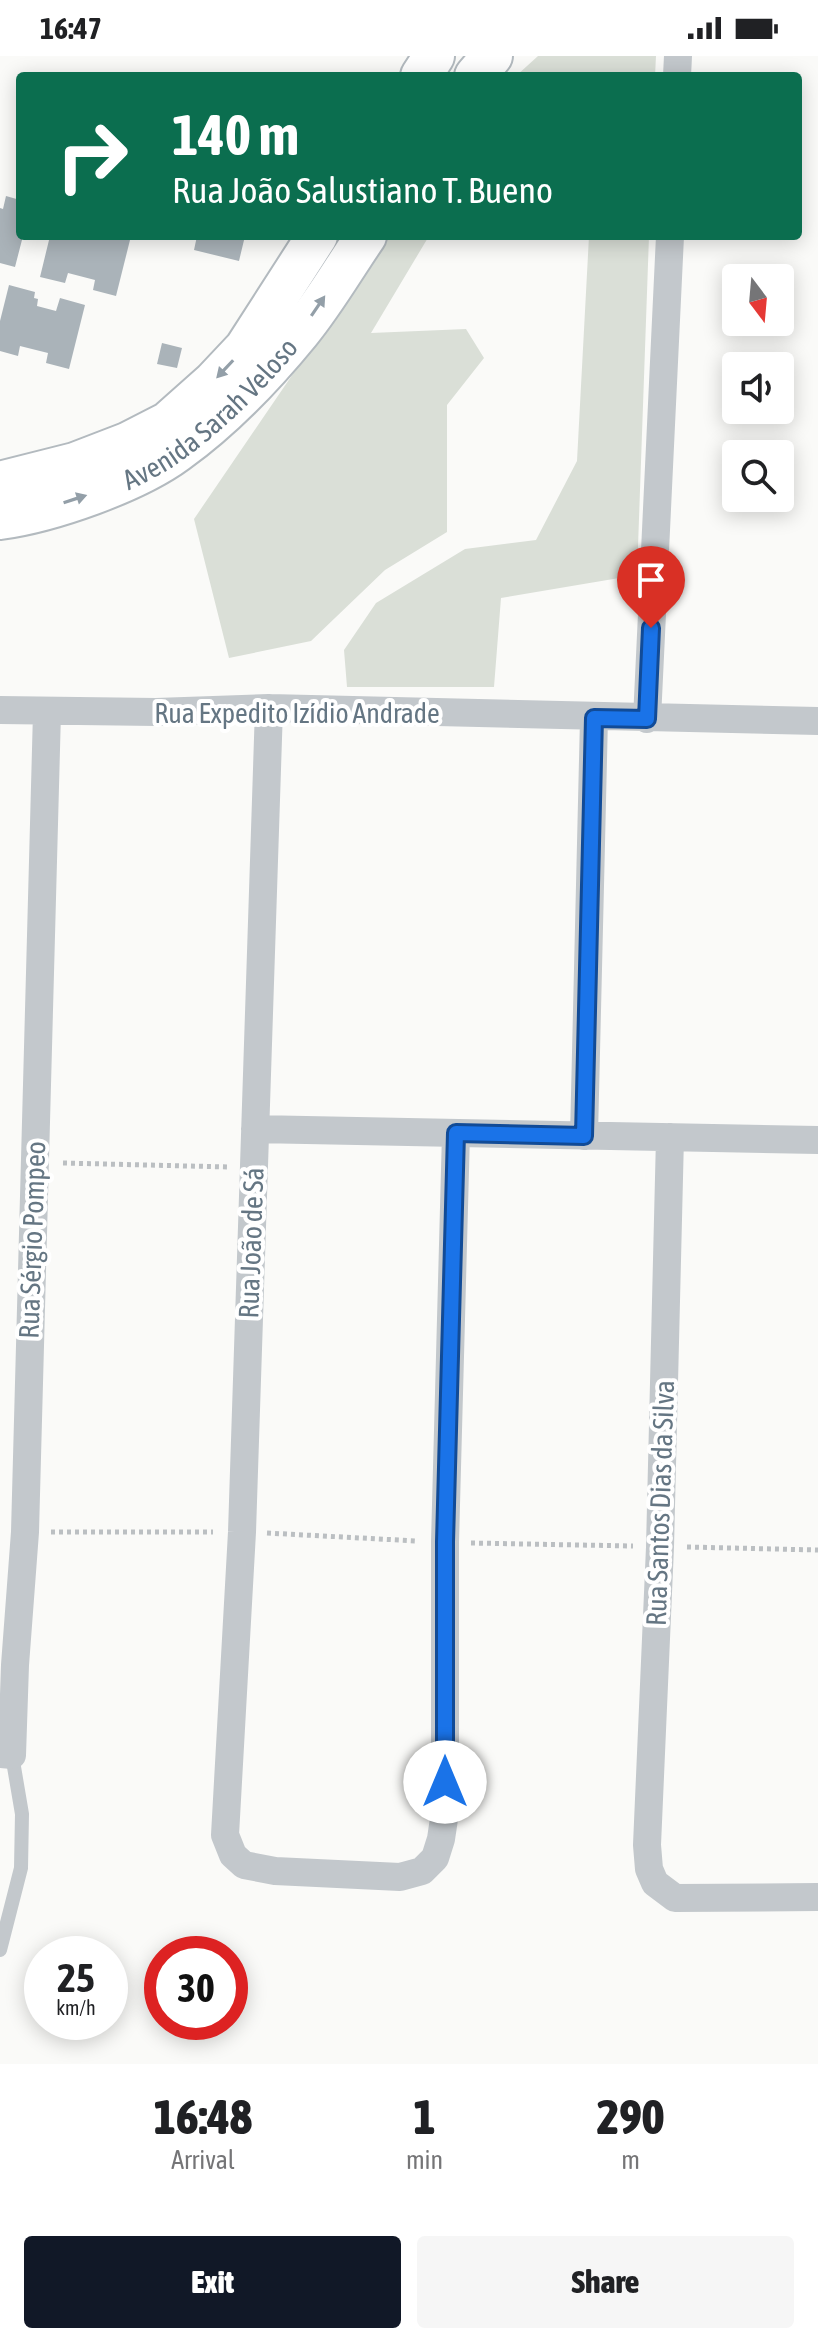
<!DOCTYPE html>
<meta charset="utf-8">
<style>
:root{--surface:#fff;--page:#f6f6f6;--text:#202124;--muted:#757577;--accent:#111827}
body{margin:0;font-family:"Asap Condensed",sans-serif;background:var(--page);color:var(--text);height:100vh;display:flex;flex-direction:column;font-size:30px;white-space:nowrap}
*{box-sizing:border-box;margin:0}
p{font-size:26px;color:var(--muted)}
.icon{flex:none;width:44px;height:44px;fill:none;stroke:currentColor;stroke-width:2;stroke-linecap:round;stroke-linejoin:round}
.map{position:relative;height:2008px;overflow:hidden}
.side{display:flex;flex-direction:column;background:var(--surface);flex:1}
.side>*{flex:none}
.hud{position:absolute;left:16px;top:16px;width:786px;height:168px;border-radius:8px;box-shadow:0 4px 20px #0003;background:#0b6e4f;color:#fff;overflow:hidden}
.needle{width:52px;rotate:164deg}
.controls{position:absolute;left:722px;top:208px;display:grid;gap:16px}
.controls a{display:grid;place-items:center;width:72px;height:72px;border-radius:8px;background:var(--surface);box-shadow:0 4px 20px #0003;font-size:40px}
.speed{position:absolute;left:24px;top:1880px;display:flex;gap:16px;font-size:40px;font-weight:700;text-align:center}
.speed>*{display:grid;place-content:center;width:104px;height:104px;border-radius:50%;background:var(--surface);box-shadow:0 4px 20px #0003;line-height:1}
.speed small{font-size:20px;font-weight:400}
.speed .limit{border:12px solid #d22;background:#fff;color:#111}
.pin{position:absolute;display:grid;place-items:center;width:68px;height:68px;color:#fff;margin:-82px -34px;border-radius:50% 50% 50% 0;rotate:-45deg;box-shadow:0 0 8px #0007}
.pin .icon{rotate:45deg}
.me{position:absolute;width:88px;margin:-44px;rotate:0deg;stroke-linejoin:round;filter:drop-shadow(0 0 6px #0008)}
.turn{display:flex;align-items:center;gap:28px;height:168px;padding:0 24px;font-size:36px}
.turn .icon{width:104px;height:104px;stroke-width:2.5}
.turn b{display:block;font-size:56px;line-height:68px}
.eta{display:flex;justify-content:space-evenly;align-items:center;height:136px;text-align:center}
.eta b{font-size:48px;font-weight:800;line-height:56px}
.action{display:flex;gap:16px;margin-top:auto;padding:16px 24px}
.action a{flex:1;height:92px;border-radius:8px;background:var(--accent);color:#fff;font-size:32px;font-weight:800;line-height:92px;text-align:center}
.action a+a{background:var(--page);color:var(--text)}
.status{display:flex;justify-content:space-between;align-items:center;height:56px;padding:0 40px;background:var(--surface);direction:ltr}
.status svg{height:22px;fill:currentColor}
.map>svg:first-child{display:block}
</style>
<div class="status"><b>16:47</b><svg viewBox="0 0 49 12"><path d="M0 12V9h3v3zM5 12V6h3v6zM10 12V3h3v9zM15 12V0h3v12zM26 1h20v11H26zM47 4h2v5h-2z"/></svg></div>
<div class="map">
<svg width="818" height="2008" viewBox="0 0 818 2008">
<rect width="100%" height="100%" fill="#fafaf8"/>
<path fill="#dadfd7" d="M538,0H656L655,20H516Z
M387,180H429L371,277L466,273L484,302L447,349V476L385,514L311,585L229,602L194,463Z
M589,180H649L637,519L501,542L494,631H347L344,594L376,547L465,493L536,484L577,405Z"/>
<path fill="#aab3b9" d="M6,140L20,144V180H23L15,211L0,207V152L3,153Z
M50,180H131L116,240L93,234L95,224L68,217L65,227L40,221Z
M197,180H245L239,205L194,194Z
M9,229L35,236L34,242L38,243L37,250L56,255L60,242L85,249L69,313L46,307L48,297L20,290L18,300L0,295V265Z
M162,287L182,292L177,312L157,308Z"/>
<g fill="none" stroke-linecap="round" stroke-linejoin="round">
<g stroke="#b3babf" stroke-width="44">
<g id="secondary">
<path d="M421,20L434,0"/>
<path d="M475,20L492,0"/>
<path d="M0,426L75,407L127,387L168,366L213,326L245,292L317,180"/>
<path id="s1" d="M0,463C51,456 135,427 177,396C223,363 264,320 300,276C324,247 344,212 366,180"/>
</g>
</g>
<path stroke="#bbbfc2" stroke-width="5" stroke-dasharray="4 4" stroke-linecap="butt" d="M63,1107L229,1111
M51,1476H213
M267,1477L417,1485
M471,1487L633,1490
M687,1491L818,1494"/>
<path stroke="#c3c8cc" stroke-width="14" d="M0,1894L21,1812L22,1758L12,1699"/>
<path stroke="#c3c8cc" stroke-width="28" d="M677,20L678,0
M269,652L242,1476L225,1779L233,1799L244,1809L275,1815L400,1821L422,1815L435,1802L441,1783L445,1756V1486L456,1077
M0,654L156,656L269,652L818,665
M647,663L670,180
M255,1073L818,1084
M584,1080L594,662
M670,1081L660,1491L647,1789L649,1813L655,1827L675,1842L818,1841
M0,1698L12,1699L15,1609L25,1476L47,656"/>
<use href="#secondary" stroke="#fff" stroke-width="40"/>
</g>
<defs><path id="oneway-solid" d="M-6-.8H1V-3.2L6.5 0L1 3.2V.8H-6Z" transform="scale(2)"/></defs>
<g fill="#939fa8">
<use href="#oneway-solid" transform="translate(318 250) rotate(-56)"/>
<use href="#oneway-solid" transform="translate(225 313) rotate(133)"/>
<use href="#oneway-solid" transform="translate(75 443) rotate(-18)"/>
</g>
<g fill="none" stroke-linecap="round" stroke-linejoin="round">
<g stroke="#114b97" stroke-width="20">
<path id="route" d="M445,1726V1486L456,1077L584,1080L594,662L647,663L651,572"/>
</g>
<use href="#route" stroke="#1a73e8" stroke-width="14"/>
</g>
<g text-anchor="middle" stroke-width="8" stroke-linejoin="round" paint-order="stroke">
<g font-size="28" fill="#657683" stroke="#fff">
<text dy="10" stroke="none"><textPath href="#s1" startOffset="240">Avenida Sarah Veloso</textPath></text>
<text x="297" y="667">Rua Expedito Izídio Andrade</text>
<text transform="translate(32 1184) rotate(-88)" y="10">Rua Sérgio Pompeo</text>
<text transform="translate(251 1187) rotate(-88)" y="10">Rua João de Sá</text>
<text transform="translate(660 1447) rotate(-88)" y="10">Rua Santos Dias da Silva</text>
</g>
</g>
</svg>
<div class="controls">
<a><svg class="needle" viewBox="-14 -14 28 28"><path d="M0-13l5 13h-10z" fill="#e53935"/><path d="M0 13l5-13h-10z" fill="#757577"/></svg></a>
<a><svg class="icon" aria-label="sound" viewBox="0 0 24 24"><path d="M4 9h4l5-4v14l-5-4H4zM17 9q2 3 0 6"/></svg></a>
<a><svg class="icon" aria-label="search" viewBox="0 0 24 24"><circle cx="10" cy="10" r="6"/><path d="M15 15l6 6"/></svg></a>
</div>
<div class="speed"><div>25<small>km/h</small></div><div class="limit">30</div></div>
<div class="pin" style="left:651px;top:572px;background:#d93025"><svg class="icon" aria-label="arrive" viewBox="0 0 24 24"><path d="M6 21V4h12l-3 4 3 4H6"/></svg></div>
<svg class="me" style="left:445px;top:1726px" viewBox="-20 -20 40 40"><circle r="19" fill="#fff"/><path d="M0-13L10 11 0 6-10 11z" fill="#1a73e8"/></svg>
<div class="hud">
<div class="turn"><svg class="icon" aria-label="right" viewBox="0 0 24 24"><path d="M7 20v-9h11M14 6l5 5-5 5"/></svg><div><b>140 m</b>Rua João Salustiano T. Bueno</div></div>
</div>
</div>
<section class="side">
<div class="eta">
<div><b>16:48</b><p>Arrival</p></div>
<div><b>1</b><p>min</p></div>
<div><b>290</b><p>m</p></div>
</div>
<div class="action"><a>Exit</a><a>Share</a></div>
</section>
